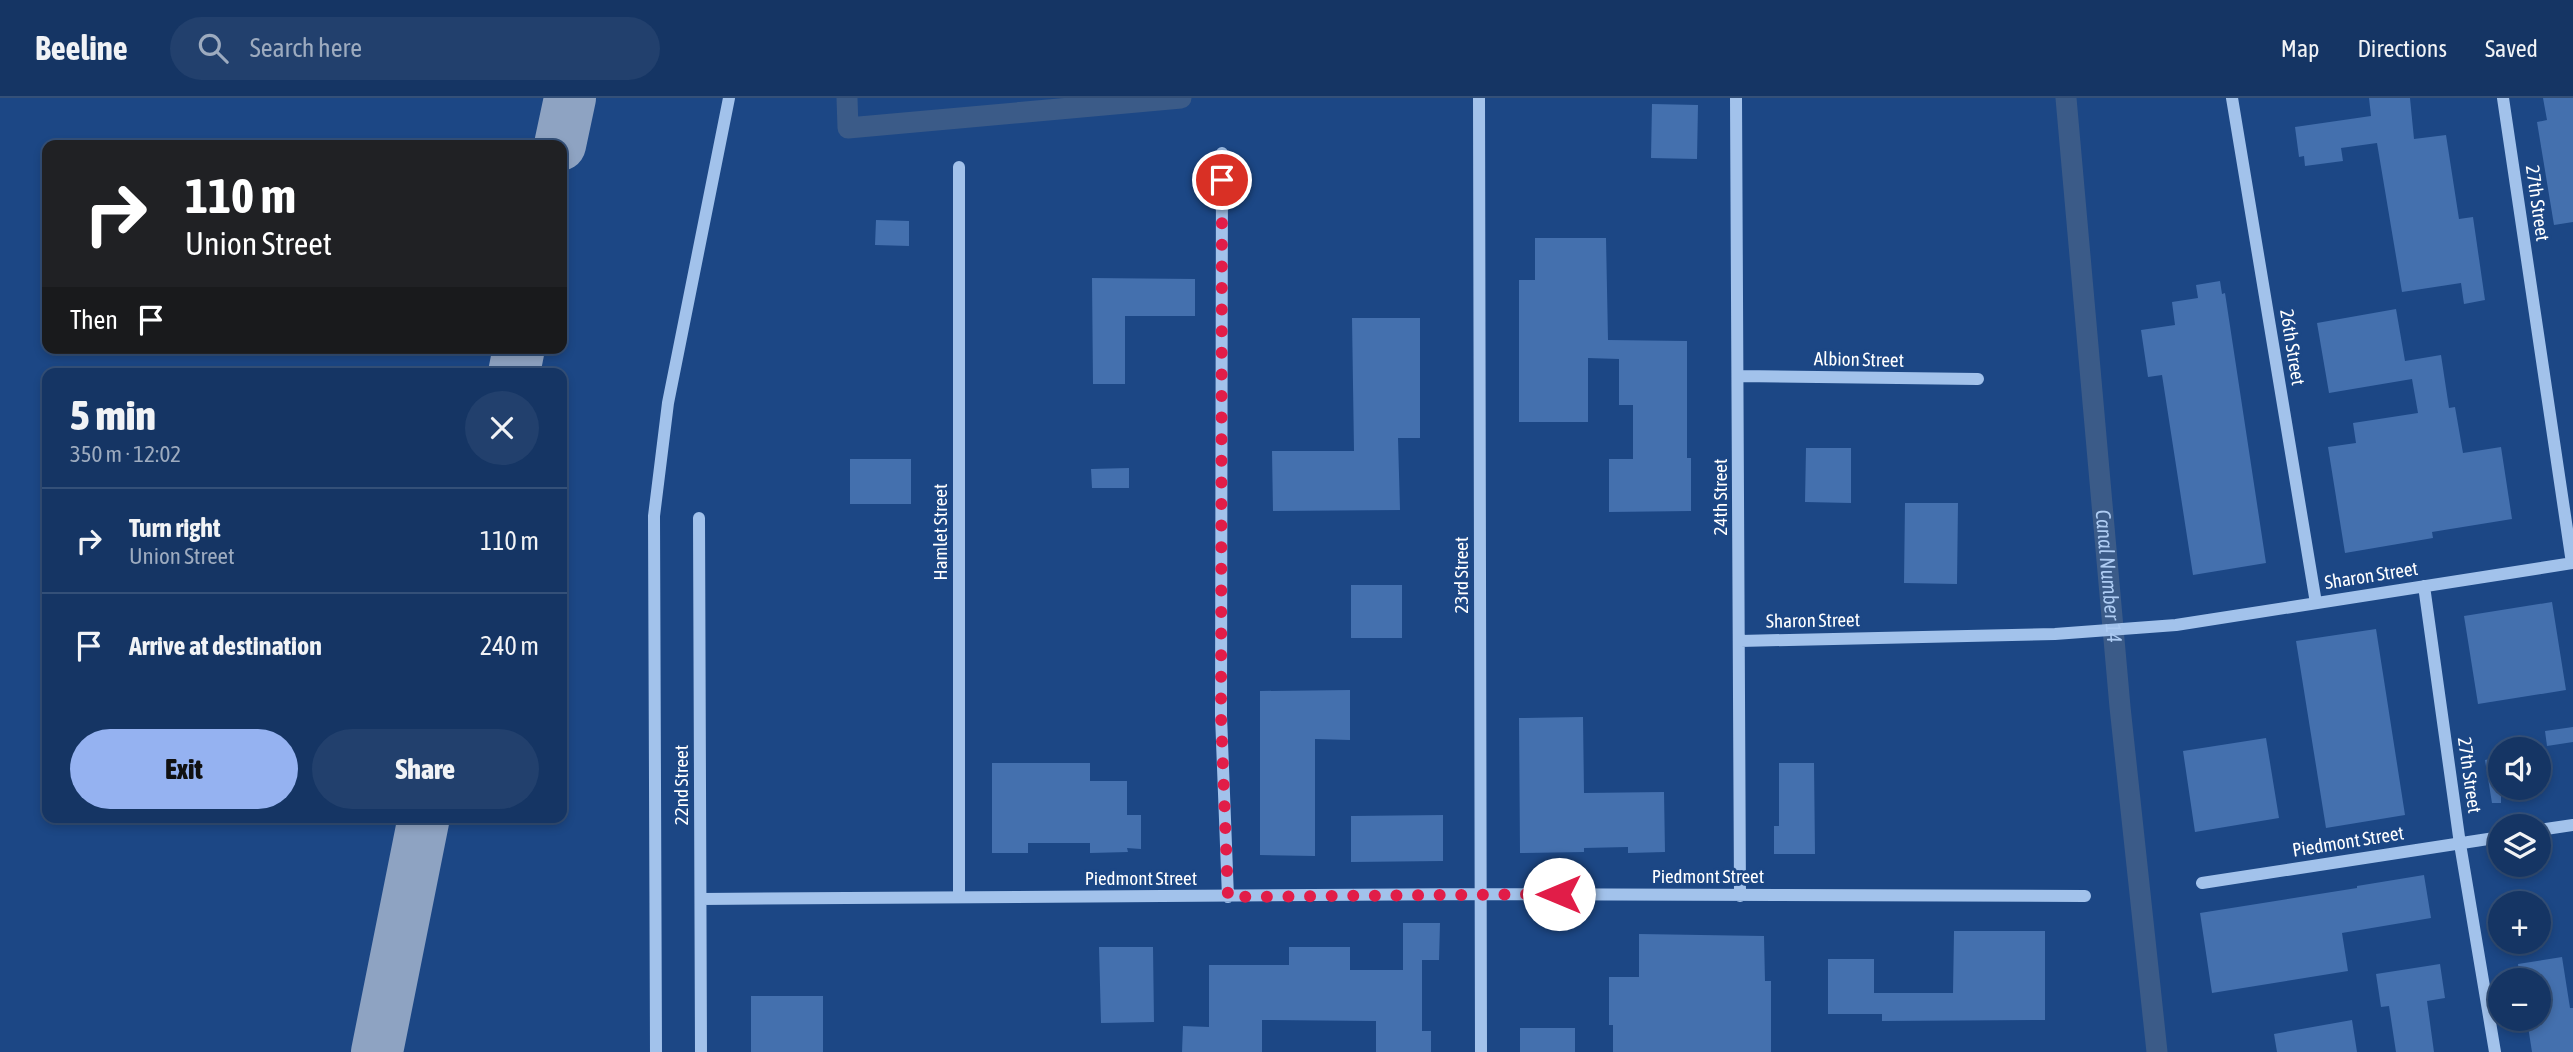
<!DOCTYPE html>
<meta charset="utf-8">
<style>
:root{--surface:#153564;--page:#22406d;--text:#f1f3f6;--muted:#9dabbf;--line:#345078;--accent:#95b2f1}
body{margin:0;font-family:"Asap Condensed",sans-serif;background:var(--page);color:var(--text);height:100vh;display:flex;flex-direction:column;font-size:26px;white-space:nowrap}
*{box-sizing:border-box;margin:0}
p{font-size:23px;color:var(--muted)}
.icon{flex:none;width:38px;height:38px;fill:none;stroke:currentColor;stroke-width:2;stroke-linecap:round;stroke-linejoin:round}
.map{position:relative;flex:1;overflow:hidden}
.panel{position:absolute;left:42px;top:270px;width:525px;height:455px;display:flex;flex-direction:column;background:var(--surface);border-radius:14px;box-shadow:0 4px 10px #0003,0 0 0 2px var(--line)}
.panel>*{flex:none}
.banner{position:absolute;left:42px;top:42px;width:525px;height:214px;border-radius:14px;box-shadow:0 4px 10px #0003,0 0 0 2px var(--line);background:#202124;color:#fff;overflow:hidden}
.fabs{position:absolute;left:2488px;top:639px;display:grid;gap:14px}
.fabs a{display:grid;place-items:center;width:63px;height:63px;border-radius:50%;background:var(--surface);box-shadow:0 4px 10px #0003,0 0 0 2px var(--line);font-size:35px}
.pin{position:absolute;display:grid;place-items:center;width:60px;height:60px;color:#fff;margin:-30px;border:4px solid #fff;border-radius:50%;box-shadow:0 2px 7px #0007}
.me{position:absolute;width:77px;margin:-38px;rotate:270deg;stroke-linejoin:round;filter:drop-shadow(0 0 5px #0008)}
.turn{display:flex;align-items:center;gap:24px;height:147px;padding:0 28px;font-size:32px}
.turn .icon{width:91px;height:91px;stroke-width:2.5}
.turn b{display:block;font-size:49px;line-height:60px}
.then{display:flex;align-items:center;height:66px;padding:0 28px;background:#0003;gap:14px;font-size:26px}
.round{display:grid;place-items:center;flex:none;width:74px;height:74px;border-radius:37px;background:var(--page)}
.summary{display:flex;align-items:center;justify-content:space-between;height:119px;padding:0 28px}
h1{font-size:42px;font-weight:800;line-height:52px}
.button{display:flex;gap:14px;margin-top:auto;padding:14px 28px}
.button a{flex:1;height:80px;border-radius:42px;background:var(--accent);color:#111;font-size:28px;font-weight:800;line-height:80px;text-align:center}
.button a+a{background:var(--page);color:var(--text)}
ul{padding:0;list-style:none}
li{display:flex;align-items:center;gap:21px;height:105px;padding:0 28px;border-top:2px solid var(--line)}
li div{flex:1}
li b{display:block;font-size:26px}
li em{font-style:normal}
header{display:flex;align-items:center;gap:42px;box-sizing:border-box;height:98px;padding:0 35px;background:var(--surface);border-bottom:2px solid var(--line)}
header strong{font-size:33px}
nav{display:flex;gap:38px;margin-inline-start:auto;font-size:24px}
.search{width:490px;height:63px;background:var(--page);display:flex;align-items:center;gap:18px;box-sizing:border-box;padding:0 24px;border-radius:38px;color:var(--muted);font-size:26px}
.map>svg:first-child{display:block}
</style>
<header>
<strong>Beeline</strong>
<div class="search"><svg class="icon" aria-label="search" viewBox="0 0 24 24"><circle cx="10" cy="10" r="6"/><path d="M15 15l6 6"/></svg>Search here</div>
<nav><a>Map</a><a>Directions</a><a>Saved</a></nav>
</header>
<div class="map">
<svg width="2573" height="954" viewBox="0 0 2573 954">
<rect width="100%" height="100%" fill="#1c4785"/>
<g fill="none" stroke-linecap="round" stroke-linejoin="round">
<g stroke="#3b5b88" stroke-width="21">
<path d="M847,0L848,30L1181,0"/>
<path id="s1" d="M2066,0L2120,609L2157,954"/>
</g>
<path stroke="#8ea3c2" stroke-width="52" d="M560,47L570,0
M514,275L519,250
M377,954L424,719"/>
</g>
<path fill="#4470ae" d="M2369,0H2410L2414,41L2446,37L2459,121L2473,119L2485,202L2464,206L2461,185L2402,194L2377,45L2341,50L2343,63L2305,68L2304,58L2299,59L2295,29L2371,18Z
M2543,0H2573V124L2554,127L2537,24L2547,22Z
M1652,6L1698,7L1697,61L1651,60Z
M876,122L909,123V148L875,147Z
M1535,140H1606L1608,242L1687,243V360H1691V413L1609,414V361H1633V307H1619V261L1588,260V324H1519V182H1535Z
M1092,180L1195,181V218H1125V286H1093Z
M2220,183L2222,196L2225,195L2266,465L2193,477L2162,277L2148,279L2141,232L2175,227L2172,204L2198,200L2196,187Z
M2396,211L2405,263L2441,257L2449,310L2455,309L2463,355L2501,349L2512,421L2432,434L2433,440L2345,455L2328,349L2356,345L2353,325L2418,315L2412,281L2329,295L2317,225Z
M1352,220H1420V340H1398L1400,412L1273,413L1272,353H1354Z
M1806,350H1851V405L1805,404Z
M850,361H911V406H850Z
M1129,370V390H1092L1091,371Z
M1905,405H1958L1957,486L1904,485Z
M1351,487H1402V540H1351Z
M2552,504L2566,592L2478,606L2464,518Z
M2376,531L2405,717L2326,730L2296,543Z
M1350,592V642L1315,641V758L1260,757V593Z
M1583,619L1584,695L1664,694L1665,754L1628,755V749L1584,750V754L1520,755L1519,620Z
M2573,629V644L2547,648L2545,633Z
M2266,640L2279,720L2195,734L2183,653Z
M2501,659V705H2492L2485,662Z
M992,665H1090V683H1127V717H1141V751L1127,750L1128,754L1090,755V745H1028V755H992Z
M1779,665H1814L1815,756H1774V728H1779Z
M1443,717V763L1351,764V718Z
M2424,777L2431,820L2342,835L2348,873L2212,895L2200,815L2357,790V788Z
M1403,825H1440L1439,862H1422V933H1431V954H1376V923L1262,922V954H1182L1183,928L1209,929V867H1289V849H1350V872H1403Z
M1954,833H2045V922L1882,923V916H1828V861H1874V895H1953Z
M1639,836L1764,838L1765,883H1771V954H1613V927H1609V879H1639Z
M1099,849H1153L1154,924L1101,925Z
M2562,859L2570,910H2573V954H2532L2527,922L2539,920V882H2520L2518,866Z
M2440,866L2445,900L2427,903L2434,954H2396L2389,908L2381,909L2376,876Z
M751,898H823V954H751Z
M2352,922L2357,954H2277L2274,936Z
M1520,930H1575V954H1520Z"/>
<g fill="none" stroke-linecap="round" stroke-linejoin="round">
<path stroke="#a2c2eb" stroke-width="12" d="M1479,0L1481,954
M1736,0L1740,798
M2232,0L2316,505
M2503,0L2572,465
M1222,55L1221,618L1228,799
M959,69V799
M1738,278L1978,281
M699,420L701,954
M2424,488L2460,746L2495,954
M1740,543L2055,536L2176,527L2573,465
M2539,732L2573,727
M2202,785L2501,739
M701,801L1481,796L2085,798
M656,954L654,418L668,305L729,0"/>
</g>
<g fill="none" stroke-linecap="round" stroke-linejoin="round">
<path stroke="#e11d48" stroke-width="12" stroke-dasharray="0 21.6" d="M1222,82L1221,618L1228,799L1559,796"/>
</g>
<g text-anchor="middle" stroke-width="6" stroke-linejoin="round" paint-order="stroke">
<g font-size="19" fill="#fff" stroke="#1c4785">
<text transform="translate(2538 105) rotate(82)" y="7">27th Street</text>
<text transform="translate(2293 249) rotate(81)" y="7">26th Street</text>
<text transform="translate(1859 261) rotate(1)" y="7">Albion Street</text>
<text transform="translate(1720 399) rotate(-90)" y="7">24th Street</text>
<text transform="translate(940 434) rotate(-90)" y="7">Hamlet Street</text>
<text transform="translate(1461 477) rotate(-90)" y="7">23rd Street</text>
<text transform="translate(2371 477) rotate(-9)" y="7">Sharon Street</text>
<text transform="translate(1813 522) rotate(-1)" y="7">Sharon Street</text>
<text transform="translate(2470 677) rotate(82)" y="7">27th Street</text>
<text transform="translate(681 687) rotate(-90)" y="7">22nd Street</text>
<text transform="translate(2348 743) rotate(-9)" y="7">Piedmont Street</text>
<text x="1708" y="785">Piedmont Street</text>
<text x="1141" y="787">Piedmont Street</text>
</g>
<g font-size="21" font-style="italic" fill="#aeccf3" stroke="#1c4785">
<text dy="7" stroke="none"><textPath href="#s1" startOffset="480">Canal Number 14</textPath></text>
</g>
</g>
</svg>
<div class="fabs">
<a><svg class="icon" aria-label="sound" viewBox="0 0 24 24"><path d="M4 9h4l5-4v14l-5-4H4zM17 9q2 3 0 6"/></svg></a>
<a><svg class="icon" aria-label="layers" viewBox="0 0 24 24"><path d="M12 4l9 5-9 5-9-5zM3 14l9 5 9-5"/></svg></a>
<a>+</a>
<a>−</a>
</div>
<div class="pin" style="left:1222px;top:82px;background:#d93025"><svg class="icon" aria-label="arrive" viewBox="0 0 24 24"><path d="M6 21V4h12l-3 4 3 4H6"/></svg></div>
<svg class="me" style="left:1559px;top:796px" viewBox="-20 -20 40 40"><circle r="19" fill="#fff"/><path d="M0-13L10 11 0 6-10 11z" fill="#e11d48"/></svg>
<div class="banner">
<div class="turn"><svg class="icon" aria-label="right" viewBox="0 0 24 24"><path d="M7 20v-9h11M14 6l5 5-5 5"/></svg><div><b>110 m</b>Union Street</div></div>
<div class="then">Then<svg class="icon" aria-label="arrive" viewBox="0 0 24 24"><path d="M6 21V4h12l-3 4 3 4H6"/></svg></div>
</div>
<section class="panel">
<div class="summary"><div><h1>5 min</h1><p>350 m · 12:02</p></div><a class="round"><svg class="icon" aria-label="close" viewBox="0 0 24 24"><path d="M6 6l12 12M18 6L6 18"/></svg></a></div>
<ul>
<li><svg class="icon" aria-label="right" viewBox="0 0 24 24"><path d="M7 20v-9h11M14 6l5 5-5 5"/></svg><div><b>Turn right</b><p>Union Street</p></div><em>110 m</em></li>
<li><svg class="icon" aria-label="arrive" viewBox="0 0 24 24"><path d="M6 21V4h12l-3 4 3 4H6"/></svg><div><b>Arrive at destination</b></div><em>240 m</em></li>
</ul>
<div class="button"><a>Exit</a><a>Share</a></div>
</section>
</div>
